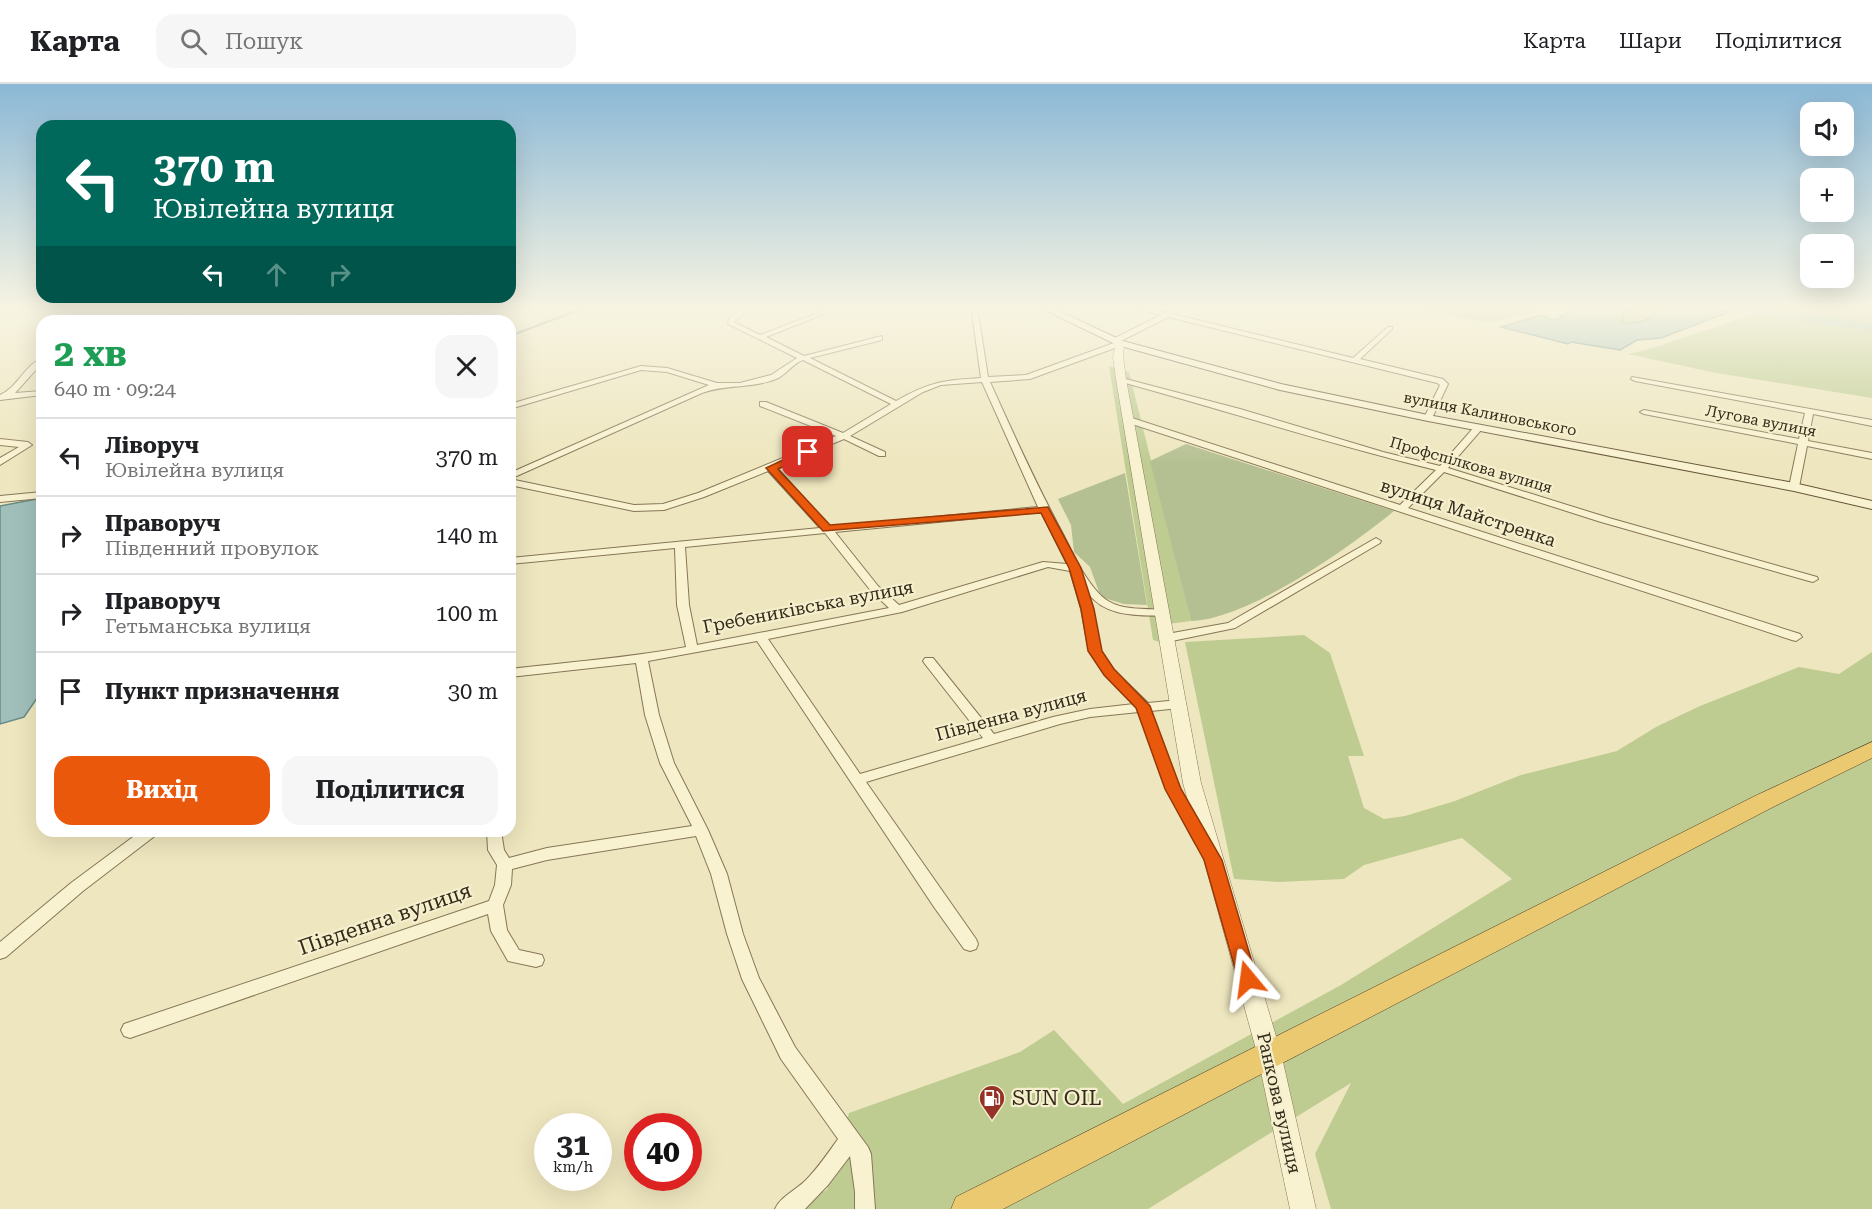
<!DOCTYPE html>
<html lang="uk">
<meta charset="utf-8">
<style>
:root{--surface:#fff;--page:#f6f6f6;--text:#202124;--muted:#757577;--line:#e0e0e0;--accent:#ea580c}
body{margin:0;font-family:"Roboto Serif",serif;background:var(--page);color:var(--text);height:100vh;display:flex;flex-direction:column;font-size:22px;white-space:nowrap}
*{box-sizing:border-box;margin:0}
p{font-size:20px;color:var(--muted)}
.icon{flex:none;width:33px;height:33px;fill:none;stroke:currentColor;stroke-width:2;stroke-linecap:round;stroke-linejoin:round}
.map{position:relative;flex:1;overflow:hidden}
.drawer{position:absolute;left:36px;top:231px;width:480px;height:522px;display:flex;flex-direction:column;background:var(--surface);border-radius:18px;box-shadow:0 6px 24px #0002}
.drawer>*{flex:none}
.guide{position:absolute;left:36px;top:36px;width:480px;height:183px;border-radius:18px;box-shadow:0 6px 24px #0002;background:#00695c;color:#fff;overflow:hidden}
.tools{position:absolute;left:1800px;top:18px;display:grid;gap:12px}
.tools a{display:grid;place-items:center;width:54px;height:54px;border-radius:12px;background:var(--surface);box-shadow:0 6px 24px #0002;font-size:30px}
.speed{position:absolute;left:534px;top:1029px;display:flex;gap:12px;font-size:30px;font-weight:700;text-align:center}
.speed>*{display:grid;place-content:center;width:78px;height:78px;border-radius:50%;background:var(--surface);box-shadow:0 6px 24px #0002;line-height:1}
.speed small{font-size:15px;font-weight:400}
.speed .limit{border:9px solid #d22;background:#fff;color:#111}
.pin{position:absolute;display:grid;place-items:center;width:51px;height:51px;color:#fff;margin:-26px;border-radius:12px;box-shadow:0 3px 9px #0006}
.me{position:absolute;width:66px;margin:-33px;rotate:344deg;stroke-linejoin:round;filter:drop-shadow(0 0 4px #0008)}
.turn{display:flex;align-items:center;gap:21px;height:126px;padding:0 18px;font-size:27px}
.turn .icon{width:78px;height:78px;stroke-width:2.5}
.turn b{display:block;font-size:42px;line-height:51px}
.lanes{display:flex;align-items:center;height:57px;padding:0 18px;background:#0003;justify-content:center;gap:30px;direction:ltr}
.lanes .off{opacity:.35}
.round{display:grid;place-items:center;flex:none;width:63px;height:63px;border-radius:18px;background:var(--page)}
.summary{display:flex;align-items:center;justify-content:space-between;height:102px;padding:0 18px}
h1{font-size:36px;font-weight:700;line-height:45px;color:#1e9e55}
.primary-button{display:flex;gap:12px;margin-top:auto;padding:12px 18px}
.primary-button a{flex:1;height:69px;border-radius:18px;background:var(--accent);color:#fff;font-size:24px;font-weight:700;line-height:69px;text-align:center}
.primary-button a+a{background:var(--page);color:var(--text)}
ul{padding:0;list-style:none}
li{display:flex;align-items:center;gap:18px;height:78px;padding:0 18px;border-top:2px solid var(--line)}
li div{flex:1}
li b{display:block;font-size:22px}
li em{font-style:normal}
header{display:flex;align-items:center;gap:36px;box-sizing:border-box;height:84px;padding:0 30px;background:var(--surface);border-bottom:2px solid var(--line)}
header strong{font-size:28px}
nav{display:flex;gap:33px;margin-inline-start:auto;font-size:21px}
.search{width:420px;height:54px;background:var(--page);display:flex;align-items:center;gap:15px;box-sizing:border-box;padding:0 21px;border-radius:18px;color:var(--muted);font-size:22px}
.map>svg:first-child{display:block}
</style>
<header>
<strong>Карта</strong>
<div class="search"><svg class="icon" aria-label="search" viewBox="0 0 24 24"><circle cx="10" cy="10" r="6"/><path d="M15 15l6 6"/></svg>Пошук</div>
<nav><a>Карта</a><a>Шари</a><a>Поділитися</a></nav>
</header>
<div class="map">
<svg width="1872" height="1125" viewBox="0 0 1872 1125">
<rect width="100%" height="100%" fill="#eee6be"/>
<path fill="#becc92" d="M1402,222H1550L1489,239Z
M1638,222L1654,223L1658,226C1650,237 1635,241 1622,239L1624,230Z
M1713,222H1872V314L1711,288L1628,270L1653,264L1757,229Z
M1109,282L1129,288L1191,537L1168,540L1162,559L1153,556Z
M1304,551L1330,569L1364,672H1348L1364,724L1384,735L1405,732L1455,717L1521,691L1617,667L1656,643L1700,622L1799,583L1839,590L1872,568V1125H1331L1315,1070L1351,999L1148,1125H783L827,1106L849,1029L1020,968L1054,946L1123,1020L1341,901L1512,795L1462,754L1364,781L1344,795L1278,798L1234,795L1185,558Z"/>
<path fill="#b5c092" d="M1186,360L1394,427C1349,464 1249,535 1191,537L1150,377Z
M1125,389L1147,521L1124,520L1104,514L1099,508L1090,483L1074,468L1071,441L1058,415Z"/>
<path fill="#a1bfba" stroke="#698d89" stroke-width="1.5" fill-rule="evenodd" d="M1583,222H1690L1729,228L1661,254L1637,256L1620,266L1571,258L1568,260L1501,243L1541,231L1550,234V236L1561,234L1560,232ZM1638,222L1654,223L1658,226C1649,237 1635,241 1622,238L1624,230Z
M42,414V607L24,633L0,640V422Z"/>
<g fill="none" stroke-linecap="round" stroke-linejoin="round">
<path stroke="#698d89" stroke-width="2" d="M510,252L573,228L600,222"/>
<path fill="#a1bfba" fill-rule="evenodd" d="M1721,222H1750L1872,239V247L1727,226Z"/>
<g stroke="#867657" stroke-width="2">
<path id="minor" d="M28,222H41L0,230V226Z
M183,222L186,224L182,227L223,237C208,237 188,229 176,230C167,230 160,237 149,237Z
M325,222H333L295,237H286Z
M341,222H349L359,226L354,237H348L353,228Z
M485,222H496L429,237H416Z
M746,222H753L734,238L760,251L836,222H844L766,253L804,272L882,252V256L810,274L896,317C929,298 944,296 981,294L971,222H977L988,293L1026,291L1114,259L1113,255L1161,231L1128,223L1127,222H1137L1166,229L1180,222H1187L1173,230L1353,274L1388,243H1392V245L1360,275L1443,295L1448,300L1432,334L1428,337L1424,334L1440,301L1437,299L1168,233L1121,257L1124,259L1123,261L1030,295L990,298C1013,349 1036,400 1063,450C1073,470 1087,501 1105,515C1121,527 1144,524 1163,526L1169,529L1163,532C1137,531 1105,533 1088,509L1101,567L1113,585L1148,619L1179,616L1185,620L1179,624L1151,627L1180,705L1211,759L1208,763L1203,765L1198,763L1195,759L1166,705L1139,628L1090,633L1060,640L866,698L976,855L978,860L976,865L970,867L964,865L934,823L757,557L648,577L659,631L674,679L708,746L727,790L743,850L759,894L795,963L868,1063L871,1070L875,1125H855V1108L850,1072L828,1101L805,1125H775C780,1113 796,1106 806,1096C818,1084 828,1069 838,1055L781,975L742,895L727,850L711,790L696,752L547,776L512,785L511,801L503,821L507,846L519,866L542,871L544,876L542,881L536,883L508,877L491,847L488,830L130,954L124,952L121,946L124,940L489,817L495,801L497,781L488,766L487,747H501L504,766L509,774L547,764L692,742L660,679L645,631L636,579L510,593V585C569,578 628,574 686,563L677,521L675,464L510,480V474L820,444L768,387L704,413L664,426L634,427L510,401V395L634,421L663,420L698,409L836,352L760,322V318H766L843,349L891,320L803,276C792,280 786,291 776,295C752,305 726,300 702,309L510,395V389L709,301L667,288L641,286L510,325V320L641,282L667,284L717,299H740L771,291L797,274L728,240L729,234ZM982,298L1038,423L830,443L776,383L844,355L879,372H885V368L850,352L923,308L941,301ZM1041,428L1067,480L1043,478L899,521L878,502L835,448ZM825,449L871,507L889,524L697,561L689,521L685,463ZM1048,483L1070,487L1081,525L1089,567L1105,591L1134,620L1090,625L1053,633L994,650L933,574H925L923,577L925,580L983,654L860,690L768,555L902,528Z
M42,274V279L15,309L42,307V311L0,316V311C18,303 24,282 42,274Z
M1118,293L1240,325L1383,368L1440,382L1476,341H1482V345L1448,384L1609,434L1817,493L1818,495L1813,498L1809,497L1601,438L1444,388L1408,424L1800,550L1802,553L1796,557L1792,556L1126,338V334H1132L1400,421L1436,386C1329,360 1224,326 1118,297Z
M1632,293L1872,336V342L1813,330L1808,357L1872,369V375L1807,362L1799,403L1797,405H1791L1789,403L1798,360L1644,330L1640,328L1644,326L1799,355L1805,329L1635,297L1631,295Z
M0,355L28,358L32,361L0,381V374L19,363L0,361Z
M42,408V414L0,418V412Z
M1376,454L1381,457L1380,459L1235,544L1167,558L1161,554L1167,550L1228,539Z
M141,747H158L156,751L83,807L6,873L0,875V858L71,799Z"/>
</g>
<g stroke="#867657" stroke-width="1">
<path id="tertiary" d="M1120,256L1124,259L1123,273L1126,295L1201,699L1281,969L1316,1125H1290L1257,969L1183,699L1116,295L1113,273L1116,259Z"/>
</g>
<g stroke="#68573a" stroke-width="2">
<path id="secondary" d="M1037,222H1048L1123,257L1281,300L1428,331L1794,399L1872,417V425L1794,407L1428,337L1280,306L1117,261Z"/>
</g>
<g stroke="#54432b" stroke-width="1">
<path id="trunk" d="M1872,658V674L1773,723L1003,1125H951L956,1113L1757,711Z"/>
</g>
<use href="#minor" fill="#f9f2d1" fill-rule="evenodd"/>
<use href="#tertiary" fill="#f9f2d1" fill-rule="evenodd"/>
<use href="#secondary" fill="#f9f2d1" fill-rule="evenodd"/>
<use href="#trunk" fill="#eac970" fill-rule="evenodd"/>
</g>
<linearGradient id="sky" x2="0" y2="1"><stop stop-color="#8bb8d6"/><stop offset="0.59" stop-color="#f7f4e2"/><stop offset="1" stop-color="#f7f4e2" stop-opacity="0"/></linearGradient>
<rect width="1872" height="379" fill="url(#sky)"/>
<path fill="#ea580c" stroke="#983908" stroke-width="1.5" d="M804,366L813,368L778,385L830,441L1048,423L1081,484L1094,525L1102,567L1114,585L1150,622L1181,705L1222,776L1257,895L1255,901L1248,904L1241,901L1238,895L1204,776L1165,705L1136,624L1104,591L1088,567L1081,525L1069,484L1041,429L823,447L766,384Z"/>
<defs>
<g id="fuel-pin" transform="scale(1.35)"><path d="M0 17L-7.5 6A9.5 9.5 0 1 1 7.5 6Z" fill="#963326" stroke="#f6efcd"/><path d="M-5.5-6h7V0h2V4h1.3V-2.5L3-4.5l.8-.8L6-3V5H2.5V1h-1V6h-7ZM-4.2-4.7v3.2H.2V-4.7Z" fill="#fff"/></g>
</defs>
<g fill-rule="evenodd">
<use href="#fuel-pin" x="992" y="1014"/>
</g>
<g text-anchor="middle" stroke-width="4.5" stroke-linejoin="round" paint-order="stroke">
<g font-size="15" fill="#352b1b" stroke="#f6efcd">
<text transform="translate(1490 330) rotate(11)" y="5">вулиця Калиновського</text>
<text transform="translate(1761 337) rotate(11)" y="5">Лугова вулиця</text>
<text transform="translate(1471 381) rotate(16)" y="5">Профспілкова вулиця</text>
</g>
<g font-size="18" fill="#352b1b" stroke="#f6efcd">
<text transform="translate(1468 429) rotate(18)" y="6">вулиця Майстренка</text>
<text transform="translate(808 523) rotate(-11)" y="6">Гребениківська вулиця</text>
<text transform="translate(1011 631) rotate(-15)" y="6">Південна вулиця</text>
<text transform="translate(1279 1019) rotate(77)" y="6">Ранкова вулиця</text>
</g>
<g font-size="21" fill="#352b1b" stroke="#f6efcd">
<text transform="translate(385 835) rotate(-19)" y="7">Південна вулиця</text>
</g>
<g font-size="21" fill="#352b1b" stroke="#f6efcd" text-anchor="start">
<text x="1012" y="1021">SUN OIL</text>
</g>
</g>
</svg>
<div class="tools">
<a><svg class="icon" aria-label="sound" viewBox="0 0 24 24"><path d="M4 9h4l5-4v14l-5-4H4zM17 9q2 3 0 6"/></svg></a>
<a>+</a>
<a>−</a>
</div>
<div class="speed"><div>31<small>km/h</small></div><div class="limit">40</div></div>
<div class="pin" style="left:808px;top:368px;background:#d93025"><svg class="icon" aria-label="arrive" viewBox="0 0 24 24"><path d="M6 21V4h12l-3 4 3 4H6"/></svg></div>
<svg class="me" style="left:1248px;top:895px" viewBox="-20 -20 40 40"><path d="M0-17L14 15 0 8-14 15z" fill="#ea580c" stroke="#fff" stroke-width="4"/></svg>
<div class="guide">
<div class="turn"><svg class="icon" aria-label="left" viewBox="0 0 24 24"><path d="M17 20v-9H6M10 6l-5 5 5 5"/></svg><div><b>370 m</b>Ювілейна вулиця</div></div>
<div class="lanes"><svg class="icon" aria-label="left" viewBox="0 0 24 24"><path d="M17 20v-9H6M10 6l-5 5 5 5"/></svg><svg class="icon off" aria-label="ahead" viewBox="0 0 24 24"><path d="M12 20V5M6 11l6-6 6 6"/></svg><svg class="icon off" aria-label="right" viewBox="0 0 24 24"><path d="M7 20v-9h11M14 6l5 5-5 5"/></svg></div>
</div>
<section class="drawer">
<div class="summary"><div><h1>2 хв</h1><p>640 m · 09:24</p></div><a class="round"><svg class="icon" aria-label="close" viewBox="0 0 24 24"><path d="M6 6l12 12M18 6L6 18"/></svg></a></div>
<ul>
<li><svg class="icon" aria-label="left" viewBox="0 0 24 24"><path d="M17 20v-9H6M10 6l-5 5 5 5"/></svg><div><b>Ліворуч</b><p>Ювілейна вулиця</p></div><em>370 m</em></li>
<li><svg class="icon" aria-label="right" viewBox="0 0 24 24"><path d="M7 20v-9h11M14 6l5 5-5 5"/></svg><div><b>Праворуч</b><p>Південний провулок</p></div><em>140 m</em></li>
<li><svg class="icon" aria-label="right" viewBox="0 0 24 24"><path d="M7 20v-9h11M14 6l5 5-5 5"/></svg><div><b>Праворуч</b><p>Гетьманська вулиця</p></div><em>100 m</em></li>
<li><svg class="icon" aria-label="arrive" viewBox="0 0 24 24"><path d="M6 21V4h12l-3 4 3 4H6"/></svg><div><b>Пункт призначення</b></div><em>30 m</em></li>
</ul>
<div class="primary-button"><a>Вихід</a><a>Поділитися</a></div>
</section>
</div>
